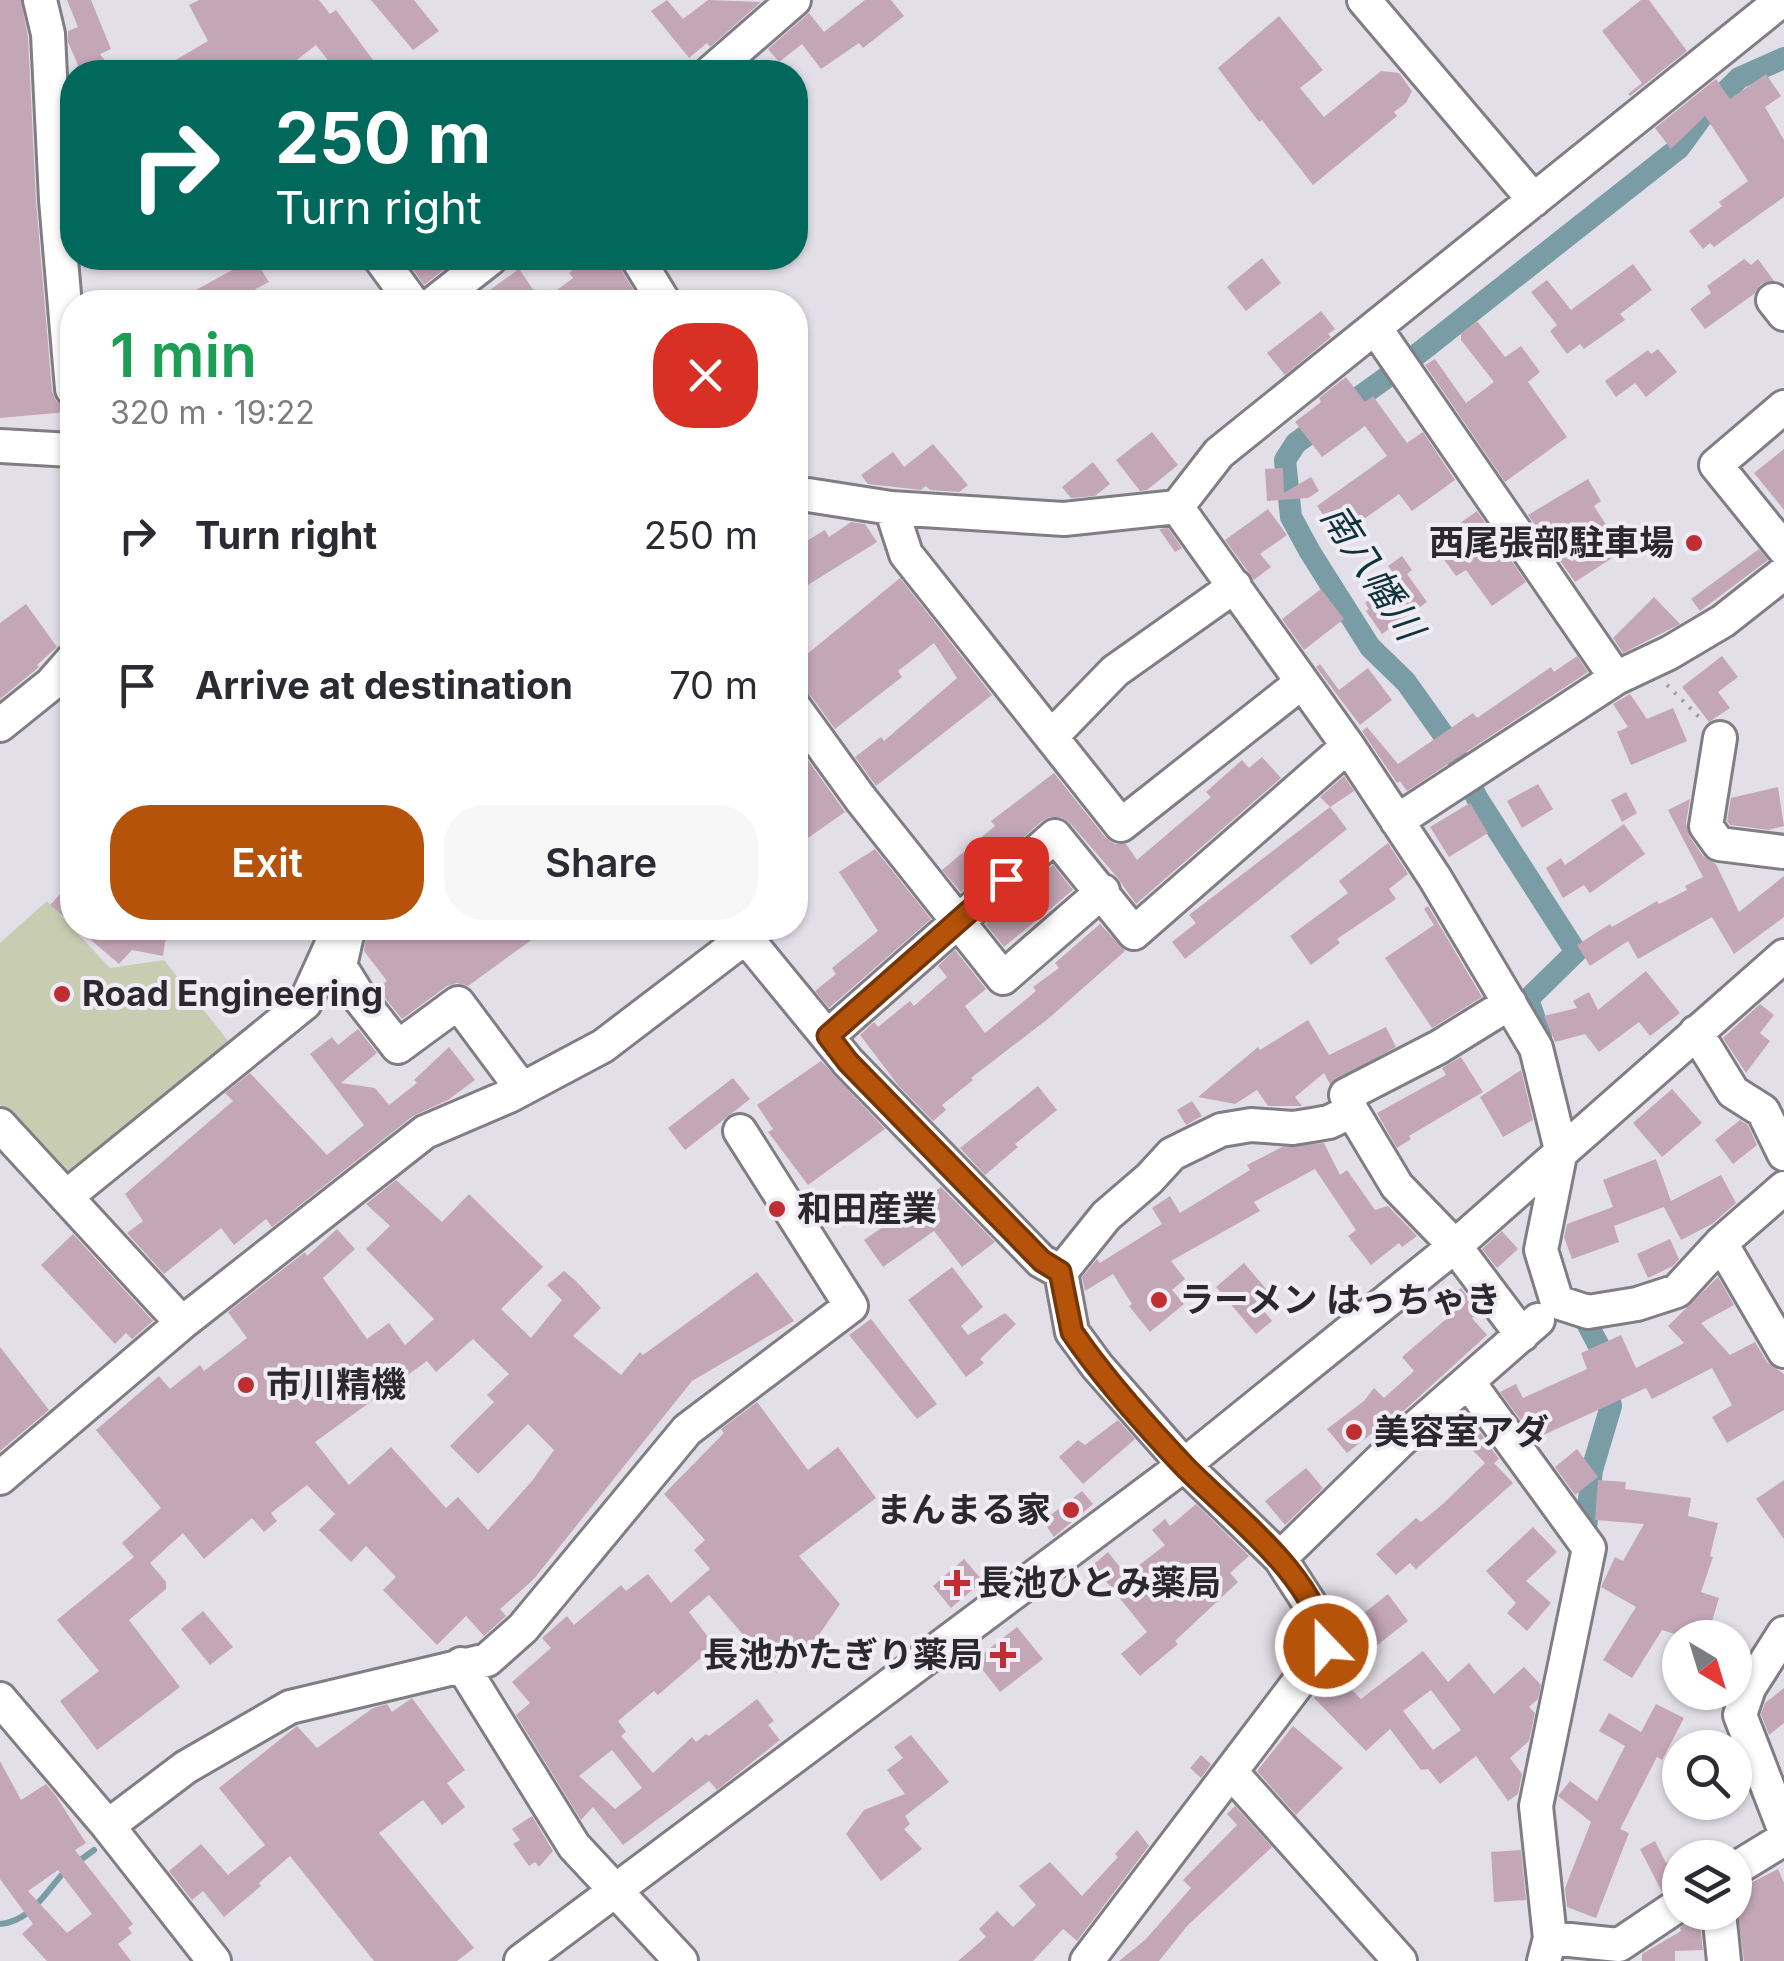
<!DOCTYPE html>
<meta charset="utf-8">
<style>
:root{--surface:#fff;--page:#f7f7f7;--text:#2b2b33;--muted:#7c7c81;--accent:#b45309}
body{margin:0;font-family:Inter,"Noto Sans JP",sans-serif;background:var(--page);color:var(--text);height:100vh;display:flex;flex-direction:column;font-size:38px;white-space:nowrap}
*{box-sizing:border-box;margin:0}
p{font-size:32px;color:var(--muted)}
.icon{flex:none;width:55px;height:55px;fill:none;stroke:currentColor;stroke-width:2;stroke-linecap:round;stroke-linejoin:round}
.map{position:relative;flex:1;overflow:hidden}
.details{position:absolute;left:60px;top:290px;width:748px;height:650px;display:flex;flex-direction:column;background:var(--surface);border-radius:40px;box-shadow:0 2px 8px #0004}
.details>*{flex:none}
.guide{position:absolute;left:60px;top:60px;width:748px;height:210px;border-radius:40px;box-shadow:0 2px 8px #0004;background:#00695c;color:#fff;overflow:hidden}
.needle{width:65px;rotate:142deg}
.controls{position:absolute;left:1662px;top:1620px;display:grid;gap:20px}
.controls a{display:grid;place-items:center;width:90px;height:90px;border-radius:50%;background:var(--surface);box-shadow:0 2px 8px #0004;font-size:50px}
.pin{position:absolute;display:grid;place-items:center;width:85px;height:85px;color:#fff;margin:-42px;border-radius:20px;box-shadow:0 5px 15px #0006}
.me{position:absolute;width:110px;margin:-55px;rotate:338deg;stroke-linejoin:round;filter:drop-shadow(0 0 8px #0008)}
.turn{display:flex;align-items:center;gap:35px;height:210px;padding:0 50px;font-size:45px}
.turn .icon{width:130px;height:130px;stroke-width:2.5}
.turn b{display:block;font-size:70px;line-height:85px}
.round{display:grid;place-items:center;flex:none;width:105px;height:105px;border-radius:40px;background:var(--page)}
.head{display:flex;align-items:center;justify-content:space-between;height:170px;padding:0 50px}
h1{font-size:60px;font-weight:600;line-height:75px;color:#1e9e55}
.action{display:flex;gap:20px;margin-top:auto;padding:20px 50px}
.action a{flex:1;height:115px;border-radius:40px;background:var(--accent);color:#fff;font-size:40px;font-weight:600;line-height:115px;text-align:center}
.action a+a{background:var(--page);color:var(--text)}
ul{padding:0;list-style:none}
li{display:flex;align-items:center;gap:30px;height:150px;padding:0 50px}
li div{flex:1}
li b{display:block;font-size:38px}
li em{font-style:normal}
.map>svg:first-child{display:block}
</style>
<div class="map">
<svg width="1784" height="1961" viewBox="0 0 1784 1961">
<rect width="100%" height="100%" fill="#e3dfe8"/>
<path fill="#c8ccb0" d="M47,901L110,968L164,960L229,1042L84,1168L64,1171L0,1104V943Z"/>
<g fill="none" stroke-linecap="round" stroke-linejoin="round">
<path stroke="#799ca5" stroke-width="6" d="M75,1864L94,1850
M0,1924C31,1921 45,1893 65,1871"/>
<path stroke="#799ca5" stroke-width="22" d="M1541,1037L1528,999L1576,952L1477,798L1450,744L1406,682L1370,647L1310,552L1291,517L1285,460L1296,443L1405,364L1679,148L1706,111L1739,78L1784,58
M1580,1310L1600,1348L1611,1406L1592,1470L1586,1529"/>
</g>
<path fill="#c4a7b7" fill-rule="evenodd" d="M0,0H21L28,37L36,201L52,391L56,401L67,408V412L0,418Z
M67,0H91L111,49L100,54L113,72H81L68,42V31L78,27Z
M199,0H319L330,14L336,10L382,72H337L316,45L289,66L284,60L269,72H237L227,61L208,72H155L208,41L189,5Z
M371,0H414L439,31L413,50Z
M667,0L683,19L708,0L761,2L710,47L707,43L689,58L651,11Z
M865,0H891L904,16L863,48L859,43L821,69L802,44L779,62L768,49L809,13L824,32Z
M1641,0H1649L1687,51L1630,96L1628,94L1642,83L1602,31Z
M1279,16L1323,70L1300,88L1324,117L1381,71L1399,73L1412,91L1406,103L1394,112L1397,116L1313,185L1262,120L1259,122L1218,68Z
M1766,74L1781,96L1765,107L1784,140V197L1714,247L1710,243L1703,249L1689,231L1722,206L1719,202L1748,181L1705,116L1671,149L1655,128L1716,79L1730,99Z
M254,258L269,282L232,302H174Z
M419,258H459L424,285L410,265Z
M589,258H617L620,268L641,302H541L573,278L569,273Z
M1262,258L1281,283L1246,311L1227,287Z
M1744,259L1751,265L1758,259L1774,281L1761,284L1754,294L1705,329L1690,309L1711,293L1707,286Z
M1633,264L1652,290L1620,314L1625,320L1584,349L1580,344L1567,354L1550,331L1557,325L1531,292L1547,280L1571,310Z
M519,269L537,295L526,302H473Z
M1321,311L1335,329L1328,334L1331,337L1285,375L1267,353Z
M1477,321L1505,357L1521,346L1540,372L1528,382L1567,437L1505,482L1425,365L1435,359L1466,403L1494,382L1461,340V334Z
M1658,349L1677,372L1646,397L1635,383L1616,397L1605,381L1648,350L1651,354Z
M1346,377L1365,402L1373,396L1407,443L1423,432L1455,480L1412,511L1399,494L1339,537L1317,506L1387,456L1365,426L1322,457L1295,422L1321,402L1319,398Z
M1152,432L1178,465L1147,490L1140,491L1116,460Z
M933,444L968,485L959,492L930,490L926,486L921,490L868,484L861,475L893,452L904,467Z
M1784,449V510L1754,473Z
M1093,462L1110,484L1095,496L1071,498L1062,487Z
M1283,468L1284,493L1311,477L1319,491L1308,498L1267,501L1265,469Z
M1588,479L1601,501L1594,506L1623,551L1575,582L1528,515Z
M1268,509L1287,535L1260,554L1271,567L1254,580L1225,540Z
M1477,511L1526,582L1492,606L1466,570L1456,576L1432,543Z
M851,522L865,524L877,542L795,593V548L825,530L829,537Z
M1168,528L1182,548L1175,552L1159,529Z
M1759,549L1768,560L1700,611L1691,599Z
M1402,556L1412,570L1407,574L1427,602L1382,634L1366,611L1369,609L1365,603L1398,579L1388,566Z
M900,578L992,695L876,786L855,757L881,737L884,741L957,678L934,643L898,671L902,677L835,729L811,696L795,688V664Z
M1321,589L1344,619L1304,650L1282,619Z
M1654,597L1680,624L1623,653L1613,638Z
M26,604L57,647L37,665L39,667L0,699V623Z
M1577,656L1588,672L1407,791L1400,781L1397,783L1362,731L1367,727L1398,764L1473,713L1477,718L1551,667L1554,672Z
M1722,656L1738,677L1718,692L1730,708L1709,722L1682,687Z
M1320,664L1339,690L1368,668L1392,700L1360,725L1316,667Z
M1630,694L1647,719L1673,708L1687,741L1631,765L1617,732L1628,727L1613,704Z
M795,742L845,812L795,847Z
M1262,757L1281,778L1136,904L1117,877L1070,823L1061,817H1050L1042,821L961,892L942,870L995,826L991,821L1054,773L1105,837L1115,844H1126L1137,860L1211,797L1206,792L1242,760L1249,768Z
M1344,776L1354,791L1330,807L1320,797Z
M1538,784L1553,809L1522,828L1507,801Z
M1778,787L1784,826L1769,830L1730,825L1727,821L1731,798Z
M1626,792L1637,813L1622,822L1611,800Z
M1690,799L1686,823L1689,836L1703,856L1716,864L1739,912L1784,876V917L1734,954L1712,917L1638,959L1628,941L1590,966L1577,945L1610,924L1612,927L1657,901L1659,904L1687,890L1685,886L1703,877L1668,810Z
M1470,803L1488,833L1449,857L1430,827Z
M1330,807L1347,829L1185,959L1172,942L1196,923L1189,915Z
M1624,824L1645,854L1590,893L1584,885L1563,898L1546,868L1561,858L1565,865Z
M1388,843L1408,874L1389,889L1396,899L1337,939L1340,943L1311,965L1290,936L1348,893L1339,881Z
M875,849L931,919L829,1008L815,991L836,974L832,968L878,931L839,872Z
M1053,865L1073,890L1004,947L986,924Z
M72,881V924L50,905Z
M1428,906L1482,997L1432,1028L1385,958L1434,925L1424,909Z
M1100,924L1125,951L1049,1018L971,1078L973,1080L942,1105L946,1110L933,1121L898,1085L860,1035L874,1022L878,1027L910,1001L914,1006L947,977L938,966L955,950L986,989L965,1006L985,1033L1036,991L1033,987L1059,968L1055,963Z
M77,928H178L165,942L163,956L132,950L119,964Z
M367,928H548L468,986L457,983L447,986L402,1019L377,988L387,981L364,951Z
M1646,971L1680,1013L1650,1036L1639,1022L1599,1052L1585,1034L1555,1042L1544,1016L1577,1008L1573,1001L1589,992L1598,1010Z
M1760,1004L1774,1015L1760,1033L1770,1041L1746,1073L1723,1038Z
M1308,1020L1329,1055L1386,1027L1396,1047L1330,1084L1324,1073L1295,1097L1302,1106H1268L1257,1090L1235,1104L1198,1097L1258,1047L1260,1050Z
M358,1029L377,1053L341,1083L375,1088L389,1105L417,1083L414,1080L449,1047L475,1080L448,1100L413,1116L272,1227L266,1219L234,1245L221,1228L164,1274L127,1233L143,1221L125,1194L233,1101L225,1093L250,1073L327,1155L364,1125L310,1054L332,1037L338,1045Z
M1461,1057L1483,1092L1409,1136L1411,1139L1397,1148L1377,1113L1446,1075L1442,1068Z
M821,1061L885,1129L808,1185L768,1132L773,1129L757,1105Z
M1521,1070L1533,1120L1503,1137L1480,1097Z
M733,1078L750,1099L685,1150L668,1128Z
M1038,1086L1057,1110L1015,1144L1018,1147L985,1175L960,1148Z
M1672,1089L1702,1123L1662,1157L1633,1123Z
M1192,1101L1202,1116L1186,1125L1177,1110Z
M1740,1120L1748,1125L1757,1145L1733,1164L1715,1140Z
M1324,1143L1340,1175L1347,1170L1375,1210L1388,1206L1417,1236L1402,1247L1399,1243L1371,1265L1348,1236L1356,1230L1315,1169L1254,1202L1260,1211L1171,1261L1185,1279L1172,1290L1184,1304L1150,1332L1129,1306L1132,1304L1113,1274L1085,1291L1082,1277L1097,1259L1100,1263L1162,1224L1152,1208L1170,1196L1180,1213L1250,1170L1247,1165L1282,1147Z
M1656,1159L1671,1201L1721,1175L1736,1203L1712,1224L1681,1240L1664,1207L1614,1226L1619,1242L1572,1259L1564,1237L1567,1224L1613,1207L1603,1180Z
M396,1180L442,1222L469,1194L543,1267L501,1309L531,1338L562,1300L547,1285L564,1271L575,1280L601,1308L573,1336L621,1375L640,1352L643,1355L757,1272L794,1321L692,1381L533,1580L500,1609L506,1616L484,1636L466,1616L437,1645L383,1590L396,1577L366,1546L351,1562L319,1530L335,1514L307,1485L271,1513L277,1521L264,1532L252,1518L204,1559L183,1533L150,1563L166,1582V1589L129,1620L180,1687L97,1750L60,1701L99,1671L57,1620L134,1557L122,1543L161,1508L96,1430L159,1376L170,1389L200,1365L204,1371L247,1338L228,1312L305,1252L307,1256L337,1229L355,1249L323,1278L367,1339L389,1323L405,1345L434,1319L366,1249L390,1226L366,1204ZM473,1339L509,1374L487,1395L494,1402L450,1446L478,1474L528,1424L554,1450L532,1481L488,1530L458,1497L446,1508L391,1447L349,1485L315,1442L427,1361L436,1372Z
M941,1187L995,1242L962,1267L934,1231L883,1267L864,1240Z
M1502,1231L1518,1249L1497,1268L1482,1249Z
M73,1234L153,1321L132,1339L126,1333L115,1344L41,1265Z
M1670,1239L1679,1259L1673,1266L1648,1278L1637,1254Z
M1244,1263L1267,1290L1254,1298L1272,1321L1256,1334L1216,1287Z
M952,1267L983,1307L961,1326L968,1335L1005,1313L1016,1324L980,1359L984,1363L966,1377L908,1300Z
M1718,1277L1734,1305L1701,1323L1730,1355L1755,1342L1767,1362L1784,1374V1410L1727,1443L1712,1417L1732,1405L1712,1368L1652,1399L1646,1388L1539,1437L1532,1417L1522,1422L1500,1392L1516,1384L1523,1398L1587,1369L1581,1353L1621,1335L1636,1368L1684,1343L1668,1326Z
M1461,1288L1480,1313L1472,1318L1487,1335L1387,1426L1385,1423L1347,1453L1327,1429L1364,1401L1374,1388L1384,1398L1414,1371L1402,1357L1466,1302L1458,1290Z
M871,1319L937,1404L917,1419L849,1335Z
M0,1347L49,1410L0,1451Z
M757,1402L808,1470L838,1447L876,1498L799,1556L840,1604L819,1635L776,1673L709,1595L689,1612L715,1646L658,1695L654,1691L618,1721L626,1732L621,1736L653,1773L692,1737L696,1742L706,1734L709,1736L757,1699L774,1721L768,1725L780,1740L717,1790L709,1781L623,1845L593,1807L581,1820L516,1715L530,1703L512,1682L551,1648L542,1638L567,1616L574,1625L621,1585L626,1591L648,1574L671,1603L710,1569L694,1550L705,1540L664,1494L724,1433L721,1429ZM612,1750L642,1788L615,1809L579,1776Z
M1118,1420L1135,1439L1083,1484L1059,1457L1078,1440L1085,1445Z
M1476,1427L1499,1459L1494,1463L1513,1483L1416,1569L1410,1563L1396,1575L1376,1554L1416,1518L1421,1522L1444,1503L1485,1463L1463,1440Z
M1577,1449L1598,1477L1575,1495L1555,1467Z
M1306,1468L1323,1488L1285,1525L1265,1501Z
M1598,1480L1626,1482L1625,1489L1691,1498L1688,1516L1718,1523L1710,1556L1713,1557L1701,1592L1719,1598L1707,1638H1688L1662,1630L1632,1678L1603,1660L1636,1607L1601,1587L1615,1557L1623,1561L1644,1524L1595,1520Z
M1784,1480V1539L1756,1499Z
M1082,1491L1093,1504L1054,1537L1043,1521Z
M1196,1504L1249,1556L1230,1573L1238,1582L1175,1641L1178,1644L1140,1676L1121,1654L1147,1632L1093,1565L1108,1552L1124,1572L1130,1567L1133,1570L1165,1545L1152,1530L1165,1519L1170,1526Z
M1533,1527L1557,1552L1526,1581L1551,1603L1527,1631L1507,1613L1516,1603L1486,1571Z
M964,1559L983,1581L951,1608L933,1586Z
M1388,1594L1408,1621L1375,1647L1354,1621Z
M203,1611L233,1647L210,1665L181,1629Z
M1017,1627L1043,1659L1000,1692L975,1660Z
M1423,1651L1448,1682L1469,1663L1494,1694L1524,1667L1541,1685L1538,1699L1529,1707L1535,1713L1529,1741L1510,1758L1522,1774L1518,1794L1508,1801L1476,1756L1440,1784L1428,1769L1421,1770L1390,1729L1366,1751L1314,1698L1337,1675L1361,1699ZM1431,1690L1461,1730L1433,1750L1403,1711Z
M1784,1688V1723L1769,1735L1761,1714L1765,1703Z
M412,1698L465,1770L447,1783L465,1807L442,1825L423,1800L379,1833L474,1948L457,1961H374L290,1856L259,1883L261,1886L224,1917L203,1891L192,1900L169,1871L201,1844L228,1875L265,1845L219,1788L297,1726L317,1748L373,1708L387,1704L392,1712Z
M1656,1704L1684,1718L1662,1760L1657,1757L1620,1829L1629,1833L1596,1918L1567,1907L1565,1888L1591,1822L1558,1796L1570,1781L1597,1801L1625,1746L1599,1731L1609,1713L1641,1732Z
M1293,1726L1343,1768L1296,1815L1257,1771Z
M911,1735L949,1782L905,1816L910,1824L904,1829L922,1849L881,1881L846,1834L864,1810L905,1794L887,1770L903,1758L894,1747Z
M1201,1755L1211,1764L1201,1778L1190,1768Z
M0,1761L21,1800L46,1784L56,1796L86,1843L75,1850L133,1924L128,1928L132,1933L118,1944L131,1961H47L22,1934L33,1924L0,1879ZM58,1870L92,1914L67,1933L28,1891Z
M1235,1806L1272,1847L1188,1925L1159,1961H1119L1145,1940L1191,1888L1183,1880L1237,1825L1227,1814Z
M532,1816L553,1851L539,1867L535,1862L529,1866L513,1844L520,1840L512,1829Z
M1137,1830L1149,1846L1077,1941L1063,1929L1033,1961H958L986,1937L979,1929L997,1911L1013,1927L1036,1905L1019,1886L1050,1862L1082,1896L1118,1857L1115,1854Z
M1655,1841L1666,1863L1680,1855V1884L1662,1892L1640,1849Z
M1521,1850L1526,1900L1494,1902L1491,1852Z
M1778,1869L1784,1883V1961H1744L1735,1891Z
M1695,1916H1699L1703,1950L1675,1951V1961H1642V1954L1681,1931L1680,1928Z"/>
<g fill="none" stroke-linecap="round" stroke-linejoin="round">
<g stroke="#807d85" stroke-width="38">
<path id="minor" d="M40,0L48,34L56,200L72,389
M1364,0L1534,200
M711,72L794,0
M380,258L412,302
M637,258L664,302
M1773,300L1784,314
M435,302L491,258
M1376,329L1616,678
M1784,407L1716,465L1784,549
M0,446L72,450
M808,495L891,508L1064,519L1177,507
M1177,507L1348,746L1435,878L1536,1048L1561,1150L1541,1250L1557,1302
M1177,507L1219,453L1782,0
M891,508L906,554L1121,825L1301,683
M795,708L860,798L1003,978L1103,891
M0,725L51,684L72,660
M1051,737L1115,671L1235,586
M1720,738L1706,826L1719,844L1784,852
M1397,821L1616,678L1669,653L1723,621L1784,573
M738,928L848,1062L1041,1261L1061,1272L1072,1332L1097,1366L1184,1465L1280,1558L1323,1624L1326,1646L1087,1961
M348,930L340,966L361,1000L398,1047L458,1003L516,1081L509,1096
M1510,1003L1439,1047L1346,1095L1352,1111L1397,1186L1455,1246L1522,1335
M1696,1032L1733,1092L1763,1111L1784,1154
M829,1035L1055,836L1134,933L1348,746
M0,1125L182,1323
M66,1197L305,1003L339,928
M1721,1243L1784,1351
M1061,1272L1106,1216L1149,1179L1172,1154L1221,1130L1251,1125L1293,1128L1312,1125L1329,1122L1352,1111
M1557,1302L1588,1312L1637,1304L1677,1291L1721,1243L1784,1188
M1469,1383L1589,1548L1536,1806L1550,1938L1544,1961
M0,1478L182,1323L425,1132L509,1096L603,1046L746,937
M1280,1558L1399,1442L1538,1320
M1784,1633L1749,1688L1740,1715L1784,1829
M461,1664L574,1846L681,1961
M0,1699L108,1826L214,1961
M1231,1772L1400,1961
M108,1826L186,1767L290,1707L487,1660L523,1628L687,1430L851,1306L740,1131
M1735,1869L1784,1839
M1719,1912L1724,1961
M1550,1938L1619,1945L1680,1904
M521,1961L1184,1465L1455,1246L1784,956"/>
</g>
<path stroke="#9f9ca3" stroke-width="4" stroke-dasharray="2.5 8" stroke-linecap="butt" d="M1667,685L1703,721"/>
<use href="#minor" stroke="#fff" stroke-width="32"/>
</g>
<g fill="none" stroke-linecap="round" stroke-linejoin="round">
<g stroke="#753606" stroke-width="25">
<path id="route" d="M1006,879L828,1036L848,1062L1042,1261L1060,1272L1072,1332L1084,1349C1114,1390 1150,1430 1185,1467C1232,1515 1317,1577 1326,1646"/>
</g>
<use href="#route" stroke="#b45309" stroke-width="18"/>
</g>
<g fill="#be2e32" stroke="#f0ecf5" stroke-width="4">
<circle cx="1694" cy="543" r="10"/>
<circle cx="62" cy="994" r="10"/>
<circle cx="777" cy="1209" r="10"/>
<circle cx="1159" cy="1300" r="10"/>
<circle cx="246" cy="1385" r="10"/>
<circle cx="1354" cy="1432" r="10"/>
<circle cx="1071" cy="1510" r="10"/>
<path d="M952 1568h10v10h10v10h-10v10h-10v-10h-10v-10h10z"/>
<path d="M998 1640h10v10h10v10h-10v10h-10v-10h-10v-10h10z"/>
</g>
<g text-anchor="middle" stroke-width="8" stroke-linejoin="round" paint-order="stroke">
<g font-size="35" font-weight="bold" fill="#2b292d" stroke="#f0ecf5" text-anchor="start">
<text x="1674" y="555" text-anchor="end">西尾張部駐車場</text>
<text x="82" y="1006">Road Engineering</text>
<text x="797" y="1221">和田産業</text>
<text x="1179" y="1312">ラーメン はっちゃき</text>
<text x="266" y="1397">市川精機</text>
<text x="1374" y="1444">美容室アダ</text>
<text x="1051" y="1522" text-anchor="end">まんまる家</text>
<text x="977" y="1595">長池ひとみ薬局</text>
<text x="983" y="1667" text-anchor="end">長池かたぎり薬局</text>
</g>
<g font-size="38" font-style="italic" fill="#0f333b" stroke="#f0ecf5">
<text transform="translate(1372 572) rotate(57)" y="13">南八幡川</text>
</g>
</g>
</svg>
<div class="controls">
<a><svg class="needle" viewBox="-14 -14 28 28"><path d="M0-13l5 13h-10z" fill="#e53935"/><path d="M0 13l5-13h-10z" fill="#7c7c81"/></svg></a>
<a><svg class="icon" aria-label="search" viewBox="0 0 24 24"><circle cx="10" cy="10" r="6"/><path d="M15 15l6 6"/></svg></a>
<a><svg class="icon" aria-label="layers" viewBox="0 0 24 24"><path d="M12 4l9 5-9 5-9-5zM3 14l9 5 9-5"/></svg></a>
</div>
<div class="pin" style="left:1006px;top:879px;background:#d93025"><svg class="icon" aria-label="arrive" viewBox="0 0 24 24"><path d="M6 21V4h12l-3 4 3 4H6"/></svg></div>
<svg class="me" style="left:1326px;top:1646px" viewBox="-20 -20 40 40"><circle r="17" fill="#b45309" stroke="#fff" stroke-width="3"/><path d="M0-11L8 9 0 5-8 9z" fill="#fff"/></svg>
<div class="guide">
<div class="turn"><svg class="icon" aria-label="right" viewBox="0 0 24 24"><path d="M7 20v-9h11M14 6l5 5-5 5"/></svg><div><b>250 m</b>Turn right</div></div>
</div>
<section class="details">
<div class="head"><div><h1>1 min</h1><p>320 m · 19:22</p></div><a class="round" style="background:#d93025;color:#fff"><svg class="icon" aria-label="close" viewBox="0 0 24 24"><path d="M6 6l12 12M18 6L6 18"/></svg></a></div>
<ul>
<li><svg class="icon" aria-label="right" viewBox="0 0 24 24"><path d="M7 20v-9h11M14 6l5 5-5 5"/></svg><div><b>Turn right</b></div><em>250 m</em></li>
<li><svg class="icon" aria-label="arrive" viewBox="0 0 24 24"><path d="M6 21V4h12l-3 4 3 4H6"/></svg><div><b>Arrive at destination</b></div><em>70 m</em></li>
</ul>
<div class="action"><a>Exit</a><a>Share</a></div>
</section>
</div>
